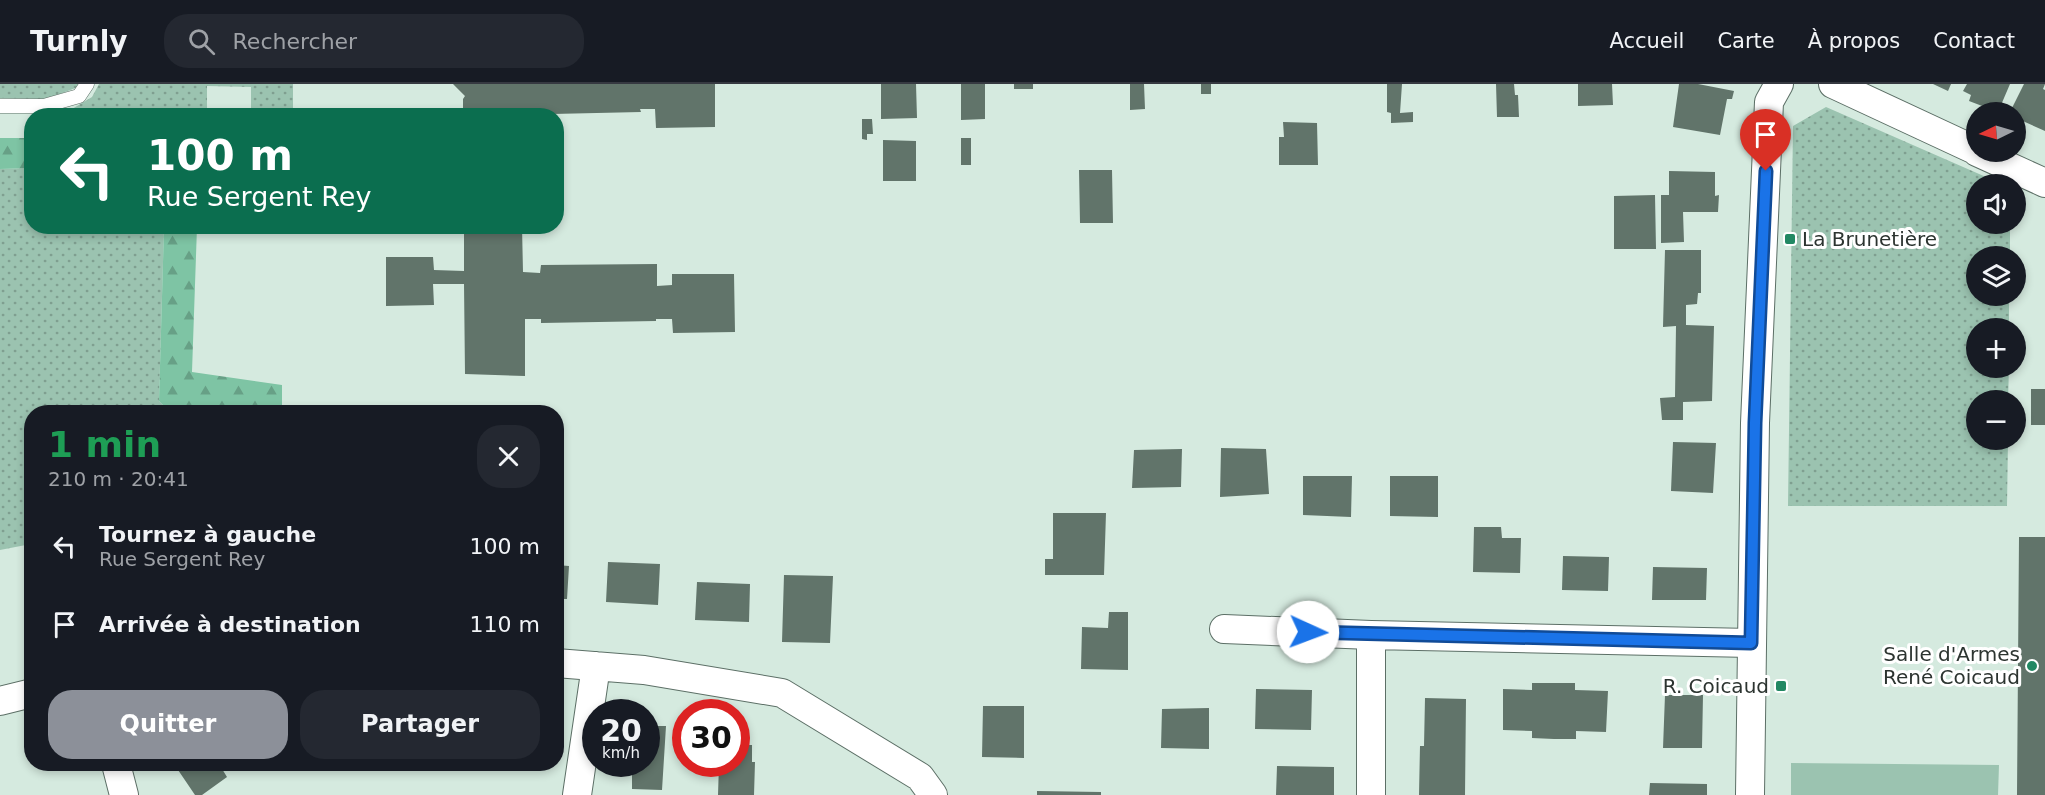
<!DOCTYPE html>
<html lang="fr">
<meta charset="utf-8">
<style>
:root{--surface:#171b24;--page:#242831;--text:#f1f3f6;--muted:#9ea1a6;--line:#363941;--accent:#8c9099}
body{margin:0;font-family:"DejaVu Sans",sans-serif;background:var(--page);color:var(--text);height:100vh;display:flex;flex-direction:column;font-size:22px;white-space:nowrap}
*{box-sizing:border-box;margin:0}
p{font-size:20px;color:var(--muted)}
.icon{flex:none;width:33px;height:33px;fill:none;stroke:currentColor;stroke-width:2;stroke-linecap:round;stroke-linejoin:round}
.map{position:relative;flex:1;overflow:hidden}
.sheet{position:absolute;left:24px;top:321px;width:540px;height:366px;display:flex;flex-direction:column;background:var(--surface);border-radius:24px;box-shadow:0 3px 9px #0003}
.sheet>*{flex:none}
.top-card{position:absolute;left:24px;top:24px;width:540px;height:126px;border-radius:24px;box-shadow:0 3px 9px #0003;background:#0b6e4f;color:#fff;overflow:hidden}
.needle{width:39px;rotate:265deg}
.tools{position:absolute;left:1966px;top:18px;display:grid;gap:12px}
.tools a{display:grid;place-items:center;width:60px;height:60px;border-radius:50%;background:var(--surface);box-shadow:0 3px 9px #0003;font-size:30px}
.speed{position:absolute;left:582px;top:615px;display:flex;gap:12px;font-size:30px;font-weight:700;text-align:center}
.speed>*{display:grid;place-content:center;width:78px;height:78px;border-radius:50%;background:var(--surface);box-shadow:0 3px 9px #0003;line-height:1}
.speed small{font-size:15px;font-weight:400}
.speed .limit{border:9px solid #d22;background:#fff;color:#111}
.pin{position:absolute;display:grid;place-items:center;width:51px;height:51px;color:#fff;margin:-62px -26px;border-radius:50% 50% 50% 0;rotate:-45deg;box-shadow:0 0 6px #0007}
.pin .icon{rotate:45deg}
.me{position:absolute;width:66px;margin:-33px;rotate:92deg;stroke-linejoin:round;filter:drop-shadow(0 0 4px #0008)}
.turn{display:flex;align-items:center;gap:21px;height:126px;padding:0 24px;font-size:27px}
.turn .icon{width:78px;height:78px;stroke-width:2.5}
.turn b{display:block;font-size:42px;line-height:51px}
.round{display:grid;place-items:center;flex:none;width:63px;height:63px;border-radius:24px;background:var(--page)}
.head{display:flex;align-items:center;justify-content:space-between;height:102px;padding:0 24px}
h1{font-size:36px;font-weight:600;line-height:45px;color:#1e9e55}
.button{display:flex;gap:12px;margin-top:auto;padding:12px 24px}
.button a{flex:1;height:69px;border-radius:24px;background:var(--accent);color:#fff;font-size:24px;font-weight:600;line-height:69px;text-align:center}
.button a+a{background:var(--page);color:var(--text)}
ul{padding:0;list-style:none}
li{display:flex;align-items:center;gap:18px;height:78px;padding:0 24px}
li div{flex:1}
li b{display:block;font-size:22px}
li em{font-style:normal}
header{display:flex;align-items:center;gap:36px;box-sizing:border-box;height:84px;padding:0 30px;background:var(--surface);border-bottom:2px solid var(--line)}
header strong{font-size:28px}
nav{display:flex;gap:33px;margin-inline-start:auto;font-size:21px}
.search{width:420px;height:54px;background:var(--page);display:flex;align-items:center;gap:15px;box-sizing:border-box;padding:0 21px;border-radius:24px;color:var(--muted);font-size:22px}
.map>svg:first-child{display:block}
</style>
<header>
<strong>Turnly</strong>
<div class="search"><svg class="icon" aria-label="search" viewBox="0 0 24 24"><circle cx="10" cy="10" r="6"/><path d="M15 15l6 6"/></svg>Rechercher</div>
<nav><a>Accueil</a><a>Carte</a><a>À propos</a><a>Contact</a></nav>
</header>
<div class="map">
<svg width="2045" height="711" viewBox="0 0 2045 711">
<defs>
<pattern id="green-dots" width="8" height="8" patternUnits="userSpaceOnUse" patternTransform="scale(1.5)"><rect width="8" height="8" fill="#9bc3b0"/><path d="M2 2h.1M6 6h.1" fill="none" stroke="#7f9f90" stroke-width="1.8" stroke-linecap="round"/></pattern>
<pattern id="forest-firs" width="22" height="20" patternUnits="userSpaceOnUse" patternTransform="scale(1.5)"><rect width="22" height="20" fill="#7ec4a4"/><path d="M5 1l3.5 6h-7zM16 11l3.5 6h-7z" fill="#67a086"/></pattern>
</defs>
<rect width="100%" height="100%" fill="#d5eadf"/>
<path fill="url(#green-dots)" d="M0,0H80L78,3L47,15L0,14Z
M99,0H293V31H251V3L207,2V31H65L67,28L92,13Z
M1826,23L2002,100H1977V140H2010V172H1977V212H2009V244H1977V284H2009L2008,316H1977V356H2008L2007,422H1788L1793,42Z
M31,84L32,142L164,143L159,317L170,328H32L31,460L0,466V85Z"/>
<path fill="url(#forest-firs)" d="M0,54H31V84L0,85Z
M164,143H197L192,288L282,301V328H170L159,317Z"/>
<path fill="#9bc3b0" d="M1791,679L1999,681L1998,711H1791Z"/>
<path fill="#61746a" d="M453,0H715V43L656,44L655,25H640L641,28L463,32V15L465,12Z
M881,0H916L917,34L881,35Z
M961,0H985V35L961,36Z
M1014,0H1033V5H1014Z
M1130,0H1144L1145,25L1130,26Z
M1201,0H1211V10H1201Z
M1387,0H1402L1400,29L1413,28V38L1391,39V29L1387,28Z
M1496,0H1514L1515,11H1518L1519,33H1497Z
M1578,0H1612L1613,21L1578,22Z
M1679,0H1698L1734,7L1732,15H1727L1720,51L1673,43Z
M1933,0H1951L1948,7Z
M1967,0H2010L1998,28L1969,17L1971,11L1963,7Z
M2024,0H2045L2043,5L2045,6V47L2016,34V28H2010Z
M862,35H872L873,50H867V56L862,55Z
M1283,38L1317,39L1318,81H1279V53H1284Z
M961,54H971V81H961Z
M883,56L916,57V97H883Z
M1079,86H1112L1113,139H1080Z
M1669,87L1715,88V112L1719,111L1718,128H1683L1684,158L1661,159V111H1669Z
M1655,111L1656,165H1614V112Z
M464,142H522L523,188L540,189L541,181L657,180V202L672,201V190H734L735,248L673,249L672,235H656V237L541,239V235H525V292L465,290L464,200H433L434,221L386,222V173H433L434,186L464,187Z
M1665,166H1701V209H1698L1697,220L1686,221V241L1714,242L1712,317L1683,318V336H1662L1660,314L1675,313L1676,242L1663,243Z
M2031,305H2045V341H2031Z
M1673,358L1716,359L1713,409L1671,407Z
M1221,364L1266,365L1269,410L1220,413Z
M1182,365L1181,403L1132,404L1134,366Z
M1303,392H1352L1351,433L1303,431Z
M1390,392H1438V433L1390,432Z
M1053,429H1106L1104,491H1045V475H1053Z
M1474,443H1501L1502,454H1521L1520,489L1473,488Z
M2019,453H2045V711H2017Z
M1563,472L1609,473L1608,507L1562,506Z
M608,478L660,480L658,521L606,518Z
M556,481L569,482L567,515H556Z
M1653,483L1707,484L1706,516H1652Z
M784,491L833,492L830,559L782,558Z
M697,498L750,500L749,538L695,536Z
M1109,528H1128V586L1081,585L1082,543L1108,544Z
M1532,599H1575V606L1608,607L1606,648L1576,647V655H1554L1532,654V647L1503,646V605L1532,606Z
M1256,605L1312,606L1311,646L1255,645Z
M1665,611H1703L1702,664H1663Z
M1425,614L1466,615L1465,711H1419L1420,662H1424Z
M983,622H1024V674L982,673Z
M1209,624V665L1161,664L1162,625Z
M646,642H666L662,706L632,705V680H646Z
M736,661H752V678H755L754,711H718L719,680H736Z
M174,680H219L227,693L202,711H195Z
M1277,682L1334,683V711H1276Z
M1650,699L1707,700V711H1649Z
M1037,707L1101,708V711H1037Z"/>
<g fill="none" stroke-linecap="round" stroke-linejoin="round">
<g stroke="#5c6f66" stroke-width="15">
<path id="lane" d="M0,22H44L79,12L87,0"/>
</g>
<g stroke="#5c6f66" stroke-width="30">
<path id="street" d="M1833,0L1977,67
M1977,68L2045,99
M1224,545L1371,551L1751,559
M1371,551V711
M556,579L644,586L782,609L920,693L933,711
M0,617L32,609
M116,680L124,711
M577,711L596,582
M1750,711L1755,339L1769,18L1779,0"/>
</g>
<use href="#lane" stroke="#fff" stroke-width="14"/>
<use href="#street" stroke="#fff" stroke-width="28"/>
</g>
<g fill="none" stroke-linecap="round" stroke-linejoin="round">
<g stroke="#114b97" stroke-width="15">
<path id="route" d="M1308,548L1751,559L1755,339L1766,87"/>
</g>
<use href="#route" stroke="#1a73e8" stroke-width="10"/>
</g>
<g fill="#228863" stroke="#fff" stroke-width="2">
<rect x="1784" y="149" width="12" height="12" rx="3"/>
<circle cx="2032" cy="582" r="6"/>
<rect x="1775" y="596" width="12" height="12" rx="3"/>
</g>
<g text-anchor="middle" stroke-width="6" stroke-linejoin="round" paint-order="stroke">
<g font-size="20" fill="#2c3430" stroke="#fff" text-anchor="end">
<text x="1802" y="162" text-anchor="start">La Brunetière</text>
<text x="2020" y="577">Salle d'Armes<tspan x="2020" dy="23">René Coicaud</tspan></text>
<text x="1769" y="609">R. Coicaud</text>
</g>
</g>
</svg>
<div class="tools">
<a><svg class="needle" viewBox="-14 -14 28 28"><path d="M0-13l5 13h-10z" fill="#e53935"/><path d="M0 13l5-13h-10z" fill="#9ea1a6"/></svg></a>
<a><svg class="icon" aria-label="sound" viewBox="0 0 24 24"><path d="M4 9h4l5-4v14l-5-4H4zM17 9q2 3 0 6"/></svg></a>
<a><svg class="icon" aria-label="layers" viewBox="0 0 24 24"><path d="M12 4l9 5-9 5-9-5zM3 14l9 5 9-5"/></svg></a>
<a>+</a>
<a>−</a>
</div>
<div class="speed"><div>20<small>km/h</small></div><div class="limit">30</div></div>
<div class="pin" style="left:1766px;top:87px;background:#d93025"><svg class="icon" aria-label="arrive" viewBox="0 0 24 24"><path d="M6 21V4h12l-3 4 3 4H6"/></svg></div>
<svg class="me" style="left:1308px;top:548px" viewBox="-20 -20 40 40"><circle r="19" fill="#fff"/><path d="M0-13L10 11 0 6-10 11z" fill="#1a73e8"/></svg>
<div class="top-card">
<div class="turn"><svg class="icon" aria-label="left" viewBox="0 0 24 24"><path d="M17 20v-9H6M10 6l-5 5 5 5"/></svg><div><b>100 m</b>Rue Sergent Rey</div></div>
</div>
<section class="sheet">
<div class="head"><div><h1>1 min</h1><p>210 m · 20:41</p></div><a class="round"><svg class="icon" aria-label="close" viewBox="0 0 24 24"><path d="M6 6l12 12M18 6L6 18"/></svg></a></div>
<ul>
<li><svg class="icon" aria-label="left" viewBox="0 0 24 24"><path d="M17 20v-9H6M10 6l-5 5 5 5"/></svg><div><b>Tournez à gauche</b><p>Rue Sergent Rey</p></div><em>100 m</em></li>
<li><svg class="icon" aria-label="arrive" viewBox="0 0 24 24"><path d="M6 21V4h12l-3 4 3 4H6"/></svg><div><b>Arrivée à destination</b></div><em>110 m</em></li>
</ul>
<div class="button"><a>Quitter</a><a>Partager</a></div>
</section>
</div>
